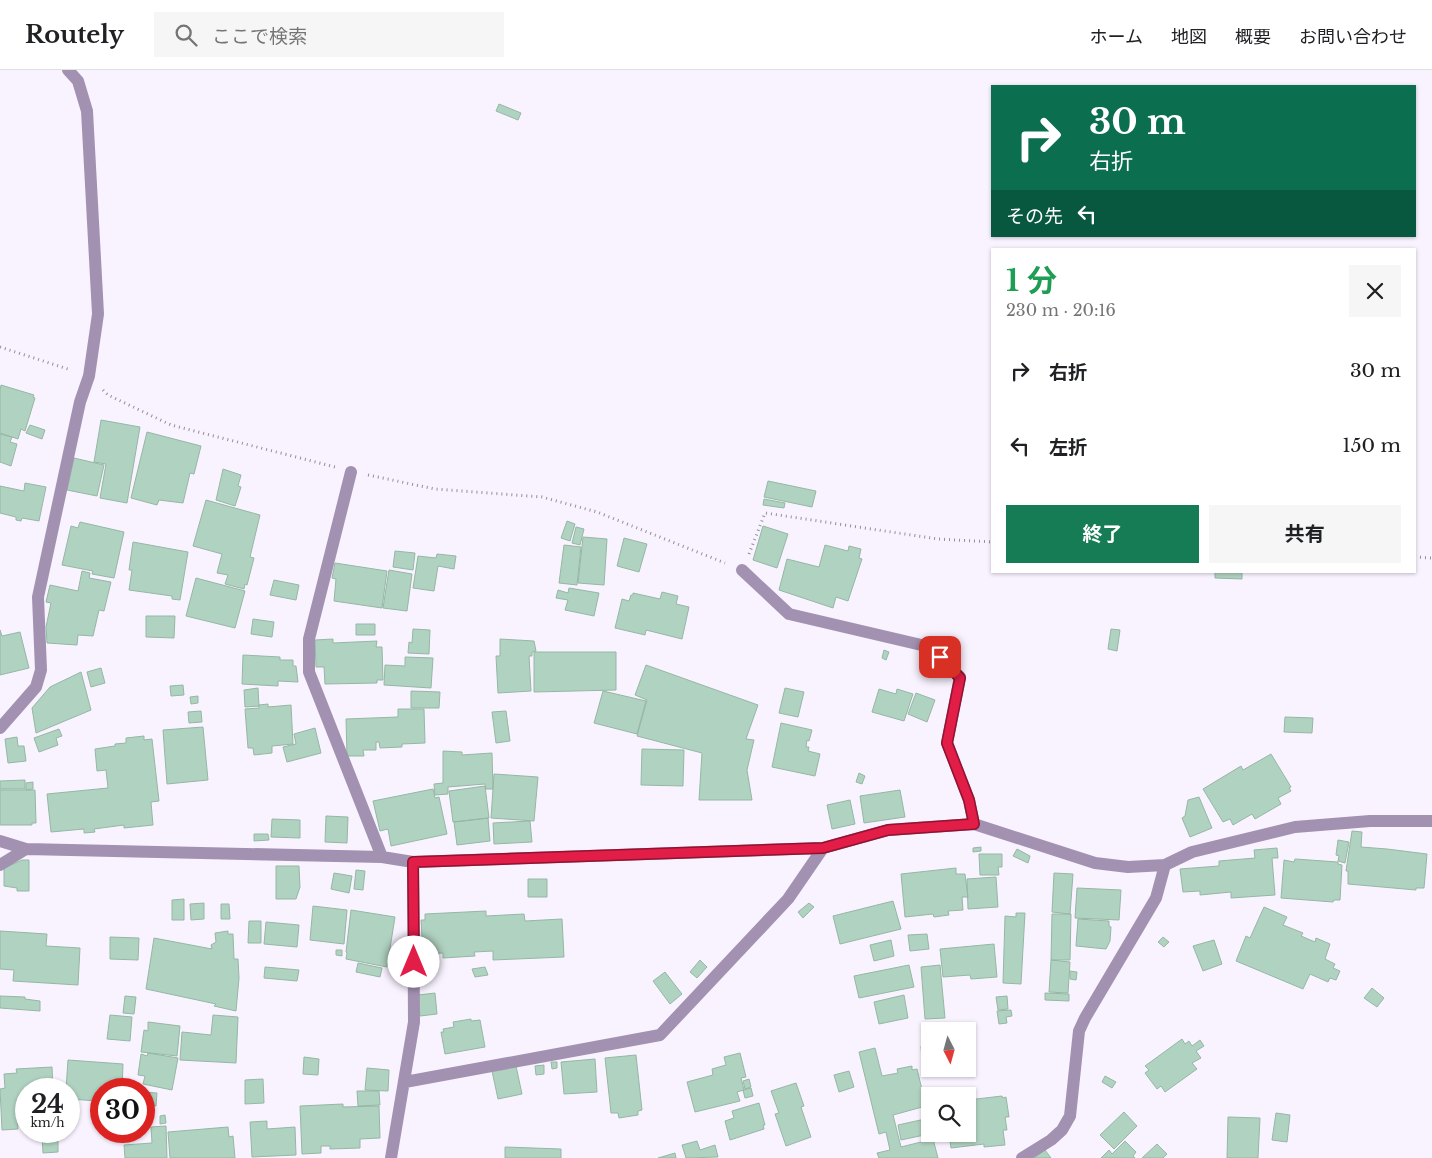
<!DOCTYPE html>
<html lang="ja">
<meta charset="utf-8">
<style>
:root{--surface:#fff;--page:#f6f6f6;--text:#202124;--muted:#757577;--line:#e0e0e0;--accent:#167c55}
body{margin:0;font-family:"Libre Baskerville","Noto Sans JP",serif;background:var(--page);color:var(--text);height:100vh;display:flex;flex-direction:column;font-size:19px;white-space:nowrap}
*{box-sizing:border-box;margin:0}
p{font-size:16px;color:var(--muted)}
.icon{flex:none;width:28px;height:28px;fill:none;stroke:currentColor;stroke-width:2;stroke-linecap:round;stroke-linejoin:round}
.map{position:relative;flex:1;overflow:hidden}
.details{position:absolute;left:991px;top:178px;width:425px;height:325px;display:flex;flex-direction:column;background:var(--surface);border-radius:0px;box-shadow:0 1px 4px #0004}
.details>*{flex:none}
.top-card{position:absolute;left:991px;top:15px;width:425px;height:152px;border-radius:0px;box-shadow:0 1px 4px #0004;background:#0b6e4f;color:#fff;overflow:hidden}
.needle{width:32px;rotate:174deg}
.controls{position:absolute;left:921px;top:952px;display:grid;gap:10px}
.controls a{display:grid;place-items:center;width:55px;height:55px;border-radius:0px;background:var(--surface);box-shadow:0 1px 4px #0004;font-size:25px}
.speed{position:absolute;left:15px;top:1008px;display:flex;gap:10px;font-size:25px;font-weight:700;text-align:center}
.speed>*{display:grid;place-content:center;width:65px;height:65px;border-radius:50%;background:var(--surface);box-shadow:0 1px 4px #0004;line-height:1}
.speed small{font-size:12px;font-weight:400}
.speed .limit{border:8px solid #d22;background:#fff;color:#111}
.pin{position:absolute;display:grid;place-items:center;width:42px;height:42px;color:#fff;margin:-21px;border-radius:10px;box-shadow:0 2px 8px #0006}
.me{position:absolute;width:55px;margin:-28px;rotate:0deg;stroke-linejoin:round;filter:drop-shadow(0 0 4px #0008)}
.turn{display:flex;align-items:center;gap:18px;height:105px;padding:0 15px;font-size:22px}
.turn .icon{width:65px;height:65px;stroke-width:2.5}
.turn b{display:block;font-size:35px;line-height:42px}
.then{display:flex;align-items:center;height:48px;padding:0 15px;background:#0003;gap:10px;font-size:19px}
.round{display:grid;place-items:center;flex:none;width:52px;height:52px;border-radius:0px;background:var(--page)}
.head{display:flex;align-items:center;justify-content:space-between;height:85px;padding:0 15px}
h1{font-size:30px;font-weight:700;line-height:38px;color:#1e9e55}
.action{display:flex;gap:10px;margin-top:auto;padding:10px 15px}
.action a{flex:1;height:58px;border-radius:0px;background:var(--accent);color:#fff;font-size:20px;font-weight:700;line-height:58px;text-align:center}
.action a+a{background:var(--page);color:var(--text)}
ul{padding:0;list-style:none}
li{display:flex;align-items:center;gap:15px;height:75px;padding:0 15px}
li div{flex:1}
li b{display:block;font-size:19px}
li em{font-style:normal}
header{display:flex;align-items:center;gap:30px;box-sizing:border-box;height:70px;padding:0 25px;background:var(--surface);border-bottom:1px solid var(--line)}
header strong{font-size:24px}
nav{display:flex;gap:28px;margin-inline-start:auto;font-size:18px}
.search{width:350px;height:45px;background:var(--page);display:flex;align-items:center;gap:12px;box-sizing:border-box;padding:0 18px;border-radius:0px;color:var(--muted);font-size:19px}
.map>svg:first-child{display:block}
</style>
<header>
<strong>Routely</strong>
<div class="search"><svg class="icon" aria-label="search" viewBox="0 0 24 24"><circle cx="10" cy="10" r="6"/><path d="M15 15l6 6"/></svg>ここで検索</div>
<nav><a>ホーム</a><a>地図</a><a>概要</a><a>お問い合わせ</a></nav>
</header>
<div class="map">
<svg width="1432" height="1088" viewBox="0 0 1432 1088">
<rect width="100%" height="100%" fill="#f9f3ff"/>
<path fill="#b0d2c0" stroke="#96b7a5" d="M499,34L521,43L518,50L496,41Z
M1,315L34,325L33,327L35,328L25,361L21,359L18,369L0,363V320Z
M101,350L140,357L127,433L100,428L106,394L94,392Z
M30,355L45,360L42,369L26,363Z
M147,362L201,376L194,404L190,403L183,433L159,430L157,435L131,428Z
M0,364L12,367L10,372L17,374L11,396L0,392Z
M74,388L104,395L97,426L67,420Z
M223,399L241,405L238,416L241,417L235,436L216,430Z
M768,411L816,421L812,437L764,427Z
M25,413L46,417L39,451L22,448L21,451L16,450V447L0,443V416L24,421Z
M764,429L785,433L784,438L763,435Z
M206,430L260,445L250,487L254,488L247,515L245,514L244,519L225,514L228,505L217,503L222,484L193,476Z
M567,451L575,454L570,471L561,468Z
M80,452L124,462L114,508L92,504L93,501L62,495L71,456L78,458Z
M763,456L788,464L777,498L753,490Z
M576,457L584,459L580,475L572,473Z
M583,467L607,469L604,515L578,513Z
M624,468L647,474L639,502L617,496Z
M133,472L188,482L180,530L172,529V526L129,520L132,500H129Z
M564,475L581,477L577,515L559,513Z
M825,475L848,481L849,476L861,479L859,488L862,489L848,531L836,527L833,538L779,520L787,489L819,497Z
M395,481L415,483L413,500L393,497Z
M437,484L456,486L454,499L438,496L434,521L413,518L418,486L436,488Z
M335,493L387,501L382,538L334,531L336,509L332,508Z
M389,500L412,504L407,541L383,538Z
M82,501L90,503L89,508L111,512L104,541L99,540L93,566L78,565L77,575L47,573L46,557L51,533L46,532L50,515L78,521Z
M1215,501H1242V509L1215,508Z
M196,508L245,521L235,558L186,546Z
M274,510L299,515L296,530L270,525Z
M569,518L599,523L594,546L565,540L568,530L556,528L558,520L568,523Z
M662,522L678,526L676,534L689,537L682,569L646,560L645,565L615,558L622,529L629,531L631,525H633V523L660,529Z
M146,546H175L174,568L146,567Z
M253,549L274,552L272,567L251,564Z
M356,554H375V565H356Z
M413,559L430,560L429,584L408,583L409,572L412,573Z
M1111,559L1120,560L1117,581L1108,579Z
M0,560L2,566L20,562L29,598L0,605Z
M333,569V573L377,571L376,577H382L383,610H377V613L325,614L324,597H316L315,570Z
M500,569L534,571L536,581L532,582V586H529L531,621L498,623L496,586H500Z
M884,580L889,582L886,590L882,588Z
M534,582H616V620L534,622Z
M243,585L280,587V590H293V596H296L298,612L278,611V616L242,614Z
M405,587L433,588L431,618L384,615L385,595L405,596Z
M646,595L758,635L746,669L754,670L747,700L752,730H699L702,683L637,666L647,630L635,625Z
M101,598L105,613L91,617L87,602Z
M81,602L91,640L36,663L32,638L50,617Z
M183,615L184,625L171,626L170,616Z
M258,618L259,636L245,637L244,620Z
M785,618L804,622L798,647L779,643Z
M879,619L896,624L897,619L913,624L904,651L872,642Z
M411,621L440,622L439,638H411Z
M603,621L646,631L637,664L594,653Z
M916,623L935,630L927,652L908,644Z
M198,626V633L191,634L190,627Z
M268,634V637L291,635L293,674L272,676V683L254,685L253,678H248L245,639L259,638V635Z
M398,639H424L425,673L402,674V677L380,678L379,672H376V680H363L364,686H347L346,649L398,647Z
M201,641L202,652L189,653L188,642Z
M506,641L510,671L496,673L492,642Z
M1285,647L1313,648L1312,663L1284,662Z
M781,653L812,660L809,671L807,670L806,677H809L808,681L820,684L815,706L772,697Z
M203,657L208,710L167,714L163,660Z
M315,658L321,683L287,692L283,677L296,674L294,664Z
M59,659L62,666L56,668L58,675L39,682L34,668Z
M144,666V670L152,669L159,731L151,732L153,755L124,758V755L94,759L95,762L84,763V759L51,762L47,724L108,718L106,700L97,701L95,679L115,676V674L126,673V668Z
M17,667L18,676H24L26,691L8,693L5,669Z
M642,679L684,680L683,716L641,715Z
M443,681L462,682V685L492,683L493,719H486L485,714L448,717V724L435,725L434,714L443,713Z
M1271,684L1291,717L1289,718L1291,721L1278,728L1281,734L1255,749L1252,744L1233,755L1230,749L1223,752L1203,719L1241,696L1243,700Z
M859,703L865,706L862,714L856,712Z
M494,704L538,707L534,751L491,748Z
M25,710V719H0V711Z
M33,712V719L26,720V713Z
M485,716L489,748L453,752L449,721Z
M433,719L435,728L439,727L447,764L391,776L388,759L380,761L373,731Z
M0,720H35L36,753H32V755H0Z
M900,720L905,747L864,753L860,726Z
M1199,727L1212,758L1190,767L1182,748L1185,746L1188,730Z
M850,730L855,754L832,759L827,735Z
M326,746L348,747L347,773L325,772Z
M488,748L490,771L457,775L454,752Z
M272,749L300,750V768L271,767Z
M530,751L532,772L494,774L493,753Z
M1352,761L1362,762L1361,777L1387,779L1427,784L1424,818H1416V820L1348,814V801H1346Z
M254,764H268L269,770L254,771Z
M1338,770L1349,772L1345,793L1338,791L1339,786L1336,785Z
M981,777V781L973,782V778Z
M1277,778L1278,788H1272L1275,825L1231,828V822L1200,825V821L1183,822L1180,799L1219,796V791L1255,788L1254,780Z
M1017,779L1030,786L1028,793L1013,786Z
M979,784H1002V797H998L999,805H980Z
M1295,789L1338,792V794L1342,795L1340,830H1334L1333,832L1281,828L1284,790L1294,792Z
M22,790H29V821H17V818L4,816V798Z
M276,796H299L300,817L296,829H276Z
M956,798V804H965L968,827H962L963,840L948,841L949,845L934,847L933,844L905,847L901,804Z
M356,800L365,801L363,820L354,819Z
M334,803L352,806L349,823L331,819Z
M1054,803L1073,804L1070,844L1052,842Z
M996,807L998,837L968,839L967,809Z
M528,809H547V827H528Z
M1077,818L1121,820L1119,850L1075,848Z
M184,829V850H172V830Z
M893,831L901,859L840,874L833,846Z
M204,833V849L191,850L190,834Z
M809,833L814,837L803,848L798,842Z
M221,834H229L230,849H221Z
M313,836L347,840L344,874L310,870Z
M1264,837L1287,847L1283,855L1303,863L1301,866L1315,872L1316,868L1330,874L1325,889L1335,894L1333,898L1340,901L1336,910L1330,908L1328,912L1310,904L1303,919L1236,891L1246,866L1250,868Z
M351,840L395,847L387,897L346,889L347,883L346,882Z
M486,841V846L524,844L525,851L562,849L564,887L493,890V881L474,882L475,886L443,888V883L423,884L421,850H425V844Z
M1016,843H1025L1021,914L1003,913L1005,846L1016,847Z
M1052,844H1071L1070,890H1051Z
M1078,849L1109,851V856L1111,857L1110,871L1106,879L1076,876Z
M249,851H261V873H248Z
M266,852L299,855L297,877L264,874Z
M0,861L47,864L46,876L80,878L78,915L13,911L14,900L0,899Z
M228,861V864H233L234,889H238L239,908L236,941L214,936L216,934L146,919L154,868L212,879L211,875L216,872L215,863Z
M927,864L929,879L910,881L908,865Z
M110,867L139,868L138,890L110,889Z
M1163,867L1169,872L1164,877L1158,872Z
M891,870L894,886L874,891L870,875Z
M1214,870L1222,894L1203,901L1193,876Z
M994,874L997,907L971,909L970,905L943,907L940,879Z
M336,880H342V886L336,885Z
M700,890L707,897L697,908L690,902Z
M1051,890L1070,892L1068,923L1049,922Z
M358,893L382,898L380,907L356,902Z
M909,895L914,917L859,928L854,906Z
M940,895L945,948L925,949L921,897Z
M265,897L299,900L297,911L264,908Z
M485,897L488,905L475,907L472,899Z
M1070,901L1077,902L1076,910L1070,909Z
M665,902L682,924L670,934L653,911Z
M1372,918L1384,928L1377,937L1364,928Z
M435,923L437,944L420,946L418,925Z
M1045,923L1069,924V931L1045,930Z
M904,925L908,948L879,954L874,932Z
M0,926L25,927V929L40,931V941L0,938Z
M125,926L136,927L134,944L123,943Z
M1007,926L1008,939L998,940L996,927Z
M1011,940L1012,946L1006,947L1007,953L999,954L997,941Z
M110,945L132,947L130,971L107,969Z
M213,945L238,947L236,993L180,990L182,962L211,965Z
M471,949V951L480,950L485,977L445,984L441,962H444L443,959L454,957L453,952Z
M148,952L180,956L177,986L141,982L144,960L148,961Z
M1182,969L1185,974L1189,971L1192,976L1200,970L1204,976L1196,981L1201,988L1192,993L1197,999L1165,1022L1161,1016L1157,1019L1145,1003L1149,1000L1145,996Z
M930,975V999H951V1001L923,1003L921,976Z
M875,978L882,1006L898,1003L897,999L912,996V1000L917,999L926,1036L893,1045L901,1077L933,1069L938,1088H879L877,1083L890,1080L886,1062L879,1064L859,982Z
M148,983L178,988L172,1020L143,1014L145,1006L138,1005L141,984L147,986Z
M740,983L746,1007L741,1008L744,1020L737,1022L740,1031L695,1042L687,1012L713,1005L712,999L726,995L724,987Z
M636,985L642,1040L638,1041V1045L619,1048L618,1043H611L605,988Z
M304,987L319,989L318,1005L303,1004Z
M595,989L597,1022L564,1024L561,992Z
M68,990L123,994L122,1019H101V1035H97L98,1031L69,1029V1019H66Z
M551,992H557V998L552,999Z
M544,995V1004L536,1005L535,996Z
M516,996L522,1024L498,1029L492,1001Z
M52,997L53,1019H26V1047H17L18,1059L2,1060L0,1019L5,1018L4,1004L17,1003L16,999Z
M367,998L389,1000L388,1021L365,1020Z
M849,1001L854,1017L839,1022L834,1005Z
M1105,1006L1116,1012L1112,1018L1102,1012Z
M263,1009L264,1033L245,1034V1010Z
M749,1009L751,1017L745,1019L743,1011Z
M796,1013L804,1036L801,1037L811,1067L786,1076L775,1044L779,1043L771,1021Z
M751,1018L753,1026L745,1028L743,1020Z
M357,1021H379L380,1035L358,1036Z
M144,1022L157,1023L156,1036L144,1035Z
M962,1023V1026H939Z
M1002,1026L1003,1028L1006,1027L1009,1047H1005L1007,1060H1003L1005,1075L984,1077V1074L951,1078L949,1064H968V1030Z
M759,1033L765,1055H763L764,1059L730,1070L725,1051L734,1048L732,1041Z
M343,1034V1037L379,1036L380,1068L360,1069V1078L330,1079V1076H321V1083L302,1084L300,1036Z
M1124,1042L1137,1056L1114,1079L1100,1065Z
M1276,1043L1290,1045L1287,1072L1272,1070Z
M165,1045L166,1053L160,1054V1046Z
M1228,1047L1260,1048L1258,1088H1227Z
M925,1049L929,1064L901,1070L898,1055Z
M267,1051V1059L295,1057L296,1085L252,1087L250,1052Z
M166,1056L167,1088H125L124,1075L152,1073L151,1057Z
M228,1057L229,1067L233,1066L235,1088H170L168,1062Z
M42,1066H58V1082L43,1083Z
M697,1071L700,1080L715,1075L718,1087L686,1088L682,1075Z
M1125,1071L1136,1082L1133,1086L1135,1088H1101L1109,1080L1112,1084Z
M1157,1074L1167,1084L1163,1088H1142Z
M505,1077L561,1079V1088H505Z
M1045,1080L1051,1088H1034Z
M675,1083L676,1088H658Z"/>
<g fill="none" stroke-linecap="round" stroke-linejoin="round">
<path stroke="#948e99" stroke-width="3" stroke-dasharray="1 4" stroke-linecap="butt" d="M0,277L71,300
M103,320L108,325L171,355L335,397
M368,405L435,419L542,427L597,442L725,493
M749,484L765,443L938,469L992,472
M1415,487L1432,488"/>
<path stroke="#a391b1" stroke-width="12" d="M351,402L309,569V602L382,787
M742,500L789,544L930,577L960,607L947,673L969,730L974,754
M0,658L36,617L41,600L38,527L80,332L89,306L98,244L87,41L78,11L68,0
M0,771L26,779L382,787L413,792L823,778L888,760L974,754L1095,793L1128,797L1165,795L1192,782L1295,757L1370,751H1432
M0,795L26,779
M405,1012L660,965L788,829L823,778
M391,1088L414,952L413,792
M1022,1088L1051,1070L1062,1060L1070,1046L1079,961L1085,948L1156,828L1165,795"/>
</g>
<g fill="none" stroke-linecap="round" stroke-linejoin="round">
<g stroke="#92132f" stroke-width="12">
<path id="route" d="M414,892L413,792L823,778L888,760L974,754L969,730L947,673L960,608L940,587"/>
</g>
<use href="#route" stroke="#e11d48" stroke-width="9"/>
</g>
</svg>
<div class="controls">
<a><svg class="needle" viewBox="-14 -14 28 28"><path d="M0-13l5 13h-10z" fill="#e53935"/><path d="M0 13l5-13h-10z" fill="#757577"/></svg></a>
<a><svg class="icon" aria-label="search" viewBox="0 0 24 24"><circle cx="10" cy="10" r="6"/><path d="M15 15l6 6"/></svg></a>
</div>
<div class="speed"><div>24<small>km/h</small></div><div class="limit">30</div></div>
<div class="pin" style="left:940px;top:587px;background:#d93025"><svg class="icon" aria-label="arrive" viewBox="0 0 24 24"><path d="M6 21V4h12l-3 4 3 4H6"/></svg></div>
<svg class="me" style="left:414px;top:892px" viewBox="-20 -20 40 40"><circle r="19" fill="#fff"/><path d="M0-13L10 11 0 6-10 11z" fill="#e11d48"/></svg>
<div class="top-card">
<div class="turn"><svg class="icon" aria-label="right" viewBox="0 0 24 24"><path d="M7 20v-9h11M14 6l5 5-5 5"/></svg><div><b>30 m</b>右折</div></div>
<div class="then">その先<svg class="icon" aria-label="left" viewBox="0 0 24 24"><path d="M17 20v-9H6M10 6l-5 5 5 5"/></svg></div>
</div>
<section class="details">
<div class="head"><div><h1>1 分</h1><p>230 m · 20:16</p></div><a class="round"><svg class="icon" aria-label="close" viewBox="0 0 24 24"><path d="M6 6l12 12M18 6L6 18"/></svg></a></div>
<ul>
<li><svg class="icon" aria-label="right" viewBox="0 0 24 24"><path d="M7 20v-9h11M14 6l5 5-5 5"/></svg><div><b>右折</b></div><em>30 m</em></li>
<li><svg class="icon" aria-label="left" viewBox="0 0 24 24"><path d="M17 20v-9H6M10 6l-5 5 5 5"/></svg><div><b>左折</b></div><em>150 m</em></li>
</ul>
<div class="action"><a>終了</a><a>共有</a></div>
</section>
</div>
